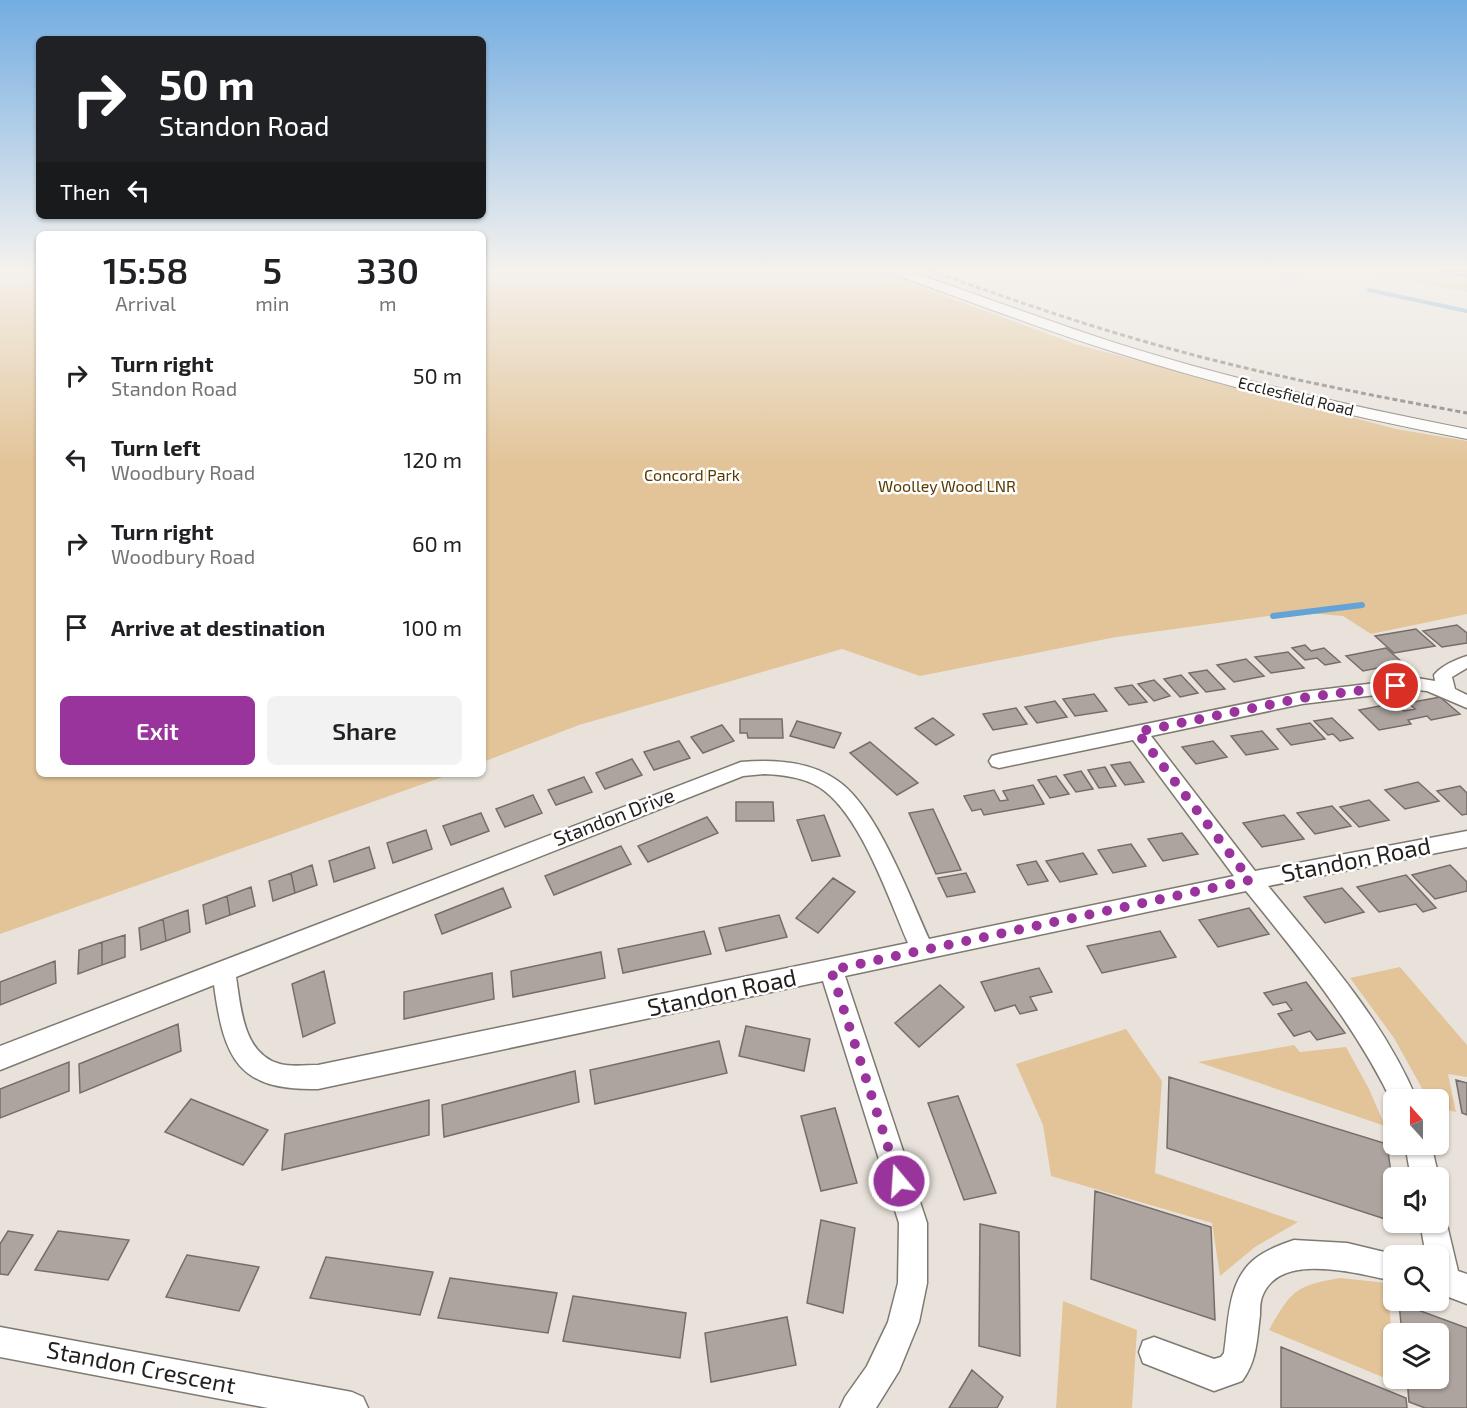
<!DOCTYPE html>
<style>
:root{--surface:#fff;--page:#f2f2f2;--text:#202124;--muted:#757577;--accent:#98349b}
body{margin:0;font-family:"Exo 2",sans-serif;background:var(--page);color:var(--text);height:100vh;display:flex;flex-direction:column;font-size:22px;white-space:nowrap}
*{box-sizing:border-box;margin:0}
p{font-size:20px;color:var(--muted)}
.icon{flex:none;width:33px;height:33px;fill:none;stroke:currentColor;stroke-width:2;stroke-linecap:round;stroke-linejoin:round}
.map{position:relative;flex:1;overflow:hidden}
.panel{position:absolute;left:36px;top:231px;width:450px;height:546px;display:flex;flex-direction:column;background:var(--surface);border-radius:9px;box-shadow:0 2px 4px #0004}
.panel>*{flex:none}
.banner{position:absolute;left:36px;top:36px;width:450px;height:183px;border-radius:9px;box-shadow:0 2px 4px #0004;background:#202124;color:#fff;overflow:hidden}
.needle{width:39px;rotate:339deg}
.controls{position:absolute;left:1383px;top:1089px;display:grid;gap:12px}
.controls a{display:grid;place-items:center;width:66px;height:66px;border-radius:9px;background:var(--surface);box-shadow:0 2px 4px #0004;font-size:30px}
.pin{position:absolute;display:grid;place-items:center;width:51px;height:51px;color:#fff;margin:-26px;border:3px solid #fff;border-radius:50%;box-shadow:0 2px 6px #0007}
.me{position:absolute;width:66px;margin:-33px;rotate:342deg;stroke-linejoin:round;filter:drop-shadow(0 0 4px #0008)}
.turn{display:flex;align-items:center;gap:21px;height:126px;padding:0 24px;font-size:27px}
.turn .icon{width:78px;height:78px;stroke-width:2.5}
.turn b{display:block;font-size:42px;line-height:51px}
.then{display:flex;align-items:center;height:57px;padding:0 24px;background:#0003;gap:12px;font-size:22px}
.eta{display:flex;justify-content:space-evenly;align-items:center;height:102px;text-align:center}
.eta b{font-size:36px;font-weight:600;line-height:42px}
.button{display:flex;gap:12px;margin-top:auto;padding:12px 24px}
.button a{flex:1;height:69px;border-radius:9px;background:var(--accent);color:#fff;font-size:24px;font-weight:600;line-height:69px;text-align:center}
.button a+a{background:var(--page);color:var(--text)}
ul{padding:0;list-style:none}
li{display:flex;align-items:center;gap:18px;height:84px;padding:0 24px}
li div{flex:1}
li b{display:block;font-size:22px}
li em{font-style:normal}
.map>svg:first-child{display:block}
</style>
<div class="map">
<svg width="1467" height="1408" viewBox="0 0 1467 1408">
<rect width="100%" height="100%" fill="#e8e2da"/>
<path fill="#e2c498" d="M0,268H39V774H451L0,934Z
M483,268H869L1075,344L1396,429L1467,441V614L1371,634L1343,616L1297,612L1116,637L920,676L842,649L579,725L483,762Z
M1312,268H1395L1467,280V292L1328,268L1327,270Z
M1400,967L1467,1045V1077L1448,1074L1456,1112L1439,1108L1438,1100L1428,1099L1394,1038L1350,978Z
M1126,1029L1162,1081L1155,1173L1298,1222L1255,1247L1220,1276L1212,1223L1051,1176L1043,1125L1016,1064Z
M1294,1045L1300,1052L1346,1047L1369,1089L1385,1126L1198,1062Z
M1340,1278L1387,1283L1393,1347L1394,1378L1397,1379V1383L1269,1330C1292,1290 1295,1286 1340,1278Z
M1063,1301L1137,1330L1132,1408H1056Z"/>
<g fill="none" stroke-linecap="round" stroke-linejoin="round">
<path stroke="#65a2d6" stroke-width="4" d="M1264,268L1297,275
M1369,290L1467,311"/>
<path stroke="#65a2d6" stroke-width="6" d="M1273,616L1362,605"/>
</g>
<path fill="#ada49f" stroke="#766d69" stroke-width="1.5" d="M1445,268H1467V277L1442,272Z
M1457,625L1467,633V643L1442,647L1423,631Z
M1416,629L1435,646L1394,653L1375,636Z
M1305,645L1311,651L1324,648L1340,662L1325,665L1317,658L1305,660L1292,648Z
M1386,648L1403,663L1363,671L1346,656Z
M1288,652L1304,668L1271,673L1255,657Z
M1246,659L1264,676L1234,682L1217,665Z
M1207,670L1225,689L1206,692L1189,673Z
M1181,675L1198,693L1180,697L1164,679Z
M1154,680L1170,696L1154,701L1138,684Z
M1132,685L1147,702L1129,705L1115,688Z
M1094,694L1107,711L1075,716L1063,699Z
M1440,697L1460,714L1431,720L1427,716L1408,720L1411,724L1379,730L1359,710L1395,703L1404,711L1415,709L1408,703Z
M1055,701L1067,717L1037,723L1025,707Z
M1016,708L1027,724L993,730L983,714Z
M933,718L954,735L936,745L915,728Z
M1332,718L1353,738L1340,741L1333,734L1328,735L1314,721Z
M740,719H782L783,738H748L747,733H740Z
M797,721L841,733L834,748L790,736Z
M1310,723L1325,739L1291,745L1277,729Z
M722,725L734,741L703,753L691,737Z
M1262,731L1278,749L1246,755L1231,736Z
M679,741L690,758L654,770L644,752Z
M1213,741L1227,757L1196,764L1182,747Z
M870,742L918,783L897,795L850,753Z
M632,759L642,775L605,789L596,773Z
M1130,762L1144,782L1125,785L1111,765Z
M1105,767L1116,786L1099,788L1088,770Z
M1081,771L1093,789L1076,792L1064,775Z
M1056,776L1069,794L1050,798L1038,780Z
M584,777L592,792L556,805L548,790Z
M1418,782L1439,801L1405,809L1385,790Z
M1033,785L1044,804L984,815L981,809L972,811L964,796L994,790L1000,801L1008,800L1003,791Z
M1460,786L1467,793V814L1462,815L1437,791Z
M533,795L542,813L505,827L496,809Z
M1369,800L1389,820L1359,827L1340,807Z
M736,802H773L774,821H736Z
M1332,806L1351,826L1315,834L1297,813Z
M933,809L961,870L936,874L909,813Z
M481,813L489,831L451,845L443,826Z
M824,815L840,856L812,861L797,820Z
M1284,815L1304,839L1262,847L1243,823Z
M707,817L718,833L648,862L638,846Z
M426,830L432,849L393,863L387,843Z
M1182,833L1198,854L1163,861L1148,839Z
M1131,844L1146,866L1113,873L1098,850Z
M621,846L631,864L554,895L545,876Z
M369,847L375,868L334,882L329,861Z
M1083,853L1097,874L1060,882L1046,861Z
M1036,861L1048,881L1028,885L1017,865Z
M312,865L317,885L295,893L291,873Z
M1450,865L1467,882V891L1435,899L1412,875Z
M291,873L295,893L273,901L269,881Z
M966,873L975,892L947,897L938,878Z
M1406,875L1436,908L1423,912L1416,904L1379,912L1357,887Z
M833,878L855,892L818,933L796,918Z
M251,887L255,906L230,915L227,896Z
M503,888L511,907L442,934L435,915Z
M1342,888L1364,912L1325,923L1304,897Z
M227,896L230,915L206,924L203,905Z
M1249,908L1269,934L1218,947L1199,920Z
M188,910L190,932L166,941L163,919Z
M779,915L787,937L726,951L719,928Z
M163,919L166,941L141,950L139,928Z
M704,931L711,954L623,973L618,949Z
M1160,931L1176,957L1102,973L1087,946Z
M125,935V957L102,965V942Z
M102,942V965L78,974L79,950Z
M601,952L605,978L513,997L511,971Z
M55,961L56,983L0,1005V982Z
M1039,968L1052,992L1030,997L1037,1010L1020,1014L1015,1005L995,1011L981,982Z
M324,971L335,1023L303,1037L292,984Z
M492,973L494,999L404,1019V992Z
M1306,982L1345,1033L1317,1040L1310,1031L1294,1036L1278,1014L1292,1010L1286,1002L1273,1005L1264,993Z
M940,985L964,1007L919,1047L895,1023Z
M178,1024L181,1051L80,1093L79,1064Z
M746,1026L810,1039L804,1071L739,1056Z
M719,1041L727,1073L595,1104L590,1070Z
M69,1062V1091L0,1118V1089Z
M575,1071L579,1102L444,1137L442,1105Z
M1169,1077L1387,1144L1394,1195V1222L1167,1148Z
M1456,1080L1467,1083V1115L1462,1113Z
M958,1096L996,1193L964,1200L928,1103Z
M191,1099L268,1130L243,1165L165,1132Z
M429,1100V1135L282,1170L285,1134Z
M835,1108L857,1183L821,1191L801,1116Z
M1095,1191L1211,1227L1215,1320L1091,1279Z
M821,1220L855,1228L843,1313L807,1303Z
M980,1224L1019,1232L1020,1356L979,1346Z
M8,1231L33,1235L8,1275L0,1274V1244Z
M58,1231L129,1240L108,1280L35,1270Z
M187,1255L259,1267L239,1311L166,1297Z
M326,1257L433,1272L420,1315L310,1298Z
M450,1278L557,1293L548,1333L438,1318Z
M573,1296L686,1313L680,1358L563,1341Z
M1399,1303L1467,1328V1408H1425L1409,1402L1407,1378H1438V1334H1402Z
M787,1317L796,1365L711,1382L705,1333Z
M1281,1347L1406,1398L1407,1408H1281Z
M972,1370L1003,1397L997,1408H949Z"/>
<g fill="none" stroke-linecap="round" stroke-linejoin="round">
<g stroke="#7e7971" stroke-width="3">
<path id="street" d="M1467,656V668L1452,677L1455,689L1467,695V708L1427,691L1417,690L1302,704L1151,736L1255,871L1467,831V847L1268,886C1323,953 1383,1019 1417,1100H1394V1106C1356,1026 1301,959 1246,891L845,976L927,1223V1283L919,1322L899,1371L876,1408H840L845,1397L867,1366L888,1322L898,1283L899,1223L823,981L318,1089C238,1091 224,1059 214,985L0,1070V1046L741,762C774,759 810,761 838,781C877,808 909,895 929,939L1234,876L1133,740L999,768L992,766L989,761L992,756L999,754L1302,692L1417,678L1435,681L1434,675C1442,665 1455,660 1467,656ZM764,774C786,775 809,778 826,792C863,822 889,899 908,943L318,1065C306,1065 292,1067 280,1064C243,1054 241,1008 236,977L743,776Z
M1405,1144H1431L1439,1178L1438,1179L1411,1178Z
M1438,1210L1444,1212L1458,1271L1467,1274V1304L1438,1293V1256H1426L1420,1222H1438Z
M1294,1240L1347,1243L1401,1256H1394V1281C1358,1274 1279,1250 1262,1297C1260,1302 1260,1310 1260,1315C1257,1339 1257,1361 1242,1381L1214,1391L1143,1363L1139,1352L1143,1341L1154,1337L1214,1359L1221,1357L1224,1353C1229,1321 1227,1280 1256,1258C1266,1250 1282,1244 1294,1240Z
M0,1327L352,1392L363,1397L368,1408H268L0,1357Z"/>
</g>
<g stroke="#7e7971" stroke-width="2">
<path id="secondary" d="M882,268H900C973,293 1045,320 1119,344C1233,380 1350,406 1467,429V439C1347,416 1228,388 1111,351C1034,327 960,297 884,271Z"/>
</g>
<use href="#street" fill="#fff" fill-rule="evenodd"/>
<use href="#secondary" fill="#fff" fill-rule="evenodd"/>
<path stroke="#7f7a76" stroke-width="3" stroke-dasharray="5 3" stroke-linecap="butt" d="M923,268C996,294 1069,320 1143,341C1249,372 1358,393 1467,413"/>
</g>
<linearGradient id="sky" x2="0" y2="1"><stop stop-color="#73ade1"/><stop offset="0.58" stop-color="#f5f2ee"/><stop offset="1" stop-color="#f5f2ee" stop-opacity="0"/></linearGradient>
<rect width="1467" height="465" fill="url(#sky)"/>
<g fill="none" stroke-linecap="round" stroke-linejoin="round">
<path stroke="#98349b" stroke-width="10" stroke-dasharray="0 18" d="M899,1181L831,970L1250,880L1137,732L1302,698L1396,686"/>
</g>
<g text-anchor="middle" stroke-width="5" stroke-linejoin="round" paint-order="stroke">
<g font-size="16" fill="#221f1d" stroke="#fff">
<text transform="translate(1296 396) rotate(14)" y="6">Ecclesfield Road</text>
</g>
<g font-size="16" fill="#573a00" stroke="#fff">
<text x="692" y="481">Concord Park</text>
<text x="947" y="492">Woolley Wood LNR</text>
</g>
<g font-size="20" fill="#221f1d" stroke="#fff">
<text transform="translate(614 817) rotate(-21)" y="7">Standon Drive</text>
</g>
<g font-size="24" fill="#221f1d" stroke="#fff">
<text transform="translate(1356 860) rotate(-11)" y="8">Standon Road</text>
<text transform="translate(722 993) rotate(-12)" y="8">Standon Road</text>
<text transform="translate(141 1368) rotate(11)" y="8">Standon Crescent</text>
</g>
</g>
</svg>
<div class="controls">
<a><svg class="needle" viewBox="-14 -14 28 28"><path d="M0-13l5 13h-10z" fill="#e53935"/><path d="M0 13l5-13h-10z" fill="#757577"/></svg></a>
<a><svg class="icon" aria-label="sound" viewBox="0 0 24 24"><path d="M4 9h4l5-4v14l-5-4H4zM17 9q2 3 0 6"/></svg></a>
<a><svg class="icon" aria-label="search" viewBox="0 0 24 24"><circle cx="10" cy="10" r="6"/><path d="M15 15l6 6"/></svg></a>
<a><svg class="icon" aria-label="layers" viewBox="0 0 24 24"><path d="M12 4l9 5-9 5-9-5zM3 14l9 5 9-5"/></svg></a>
</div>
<div class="pin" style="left:1396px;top:686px;background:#d93025"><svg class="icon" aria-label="arrive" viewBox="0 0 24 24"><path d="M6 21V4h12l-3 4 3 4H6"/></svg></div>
<svg class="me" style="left:899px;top:1181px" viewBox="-20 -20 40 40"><circle r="17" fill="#98349b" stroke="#fff" stroke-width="3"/><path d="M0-11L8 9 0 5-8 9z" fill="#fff"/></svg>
<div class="banner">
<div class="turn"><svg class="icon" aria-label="right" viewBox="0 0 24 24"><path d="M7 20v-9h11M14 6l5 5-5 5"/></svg><div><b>50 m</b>Standon Road</div></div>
<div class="then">Then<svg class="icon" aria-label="left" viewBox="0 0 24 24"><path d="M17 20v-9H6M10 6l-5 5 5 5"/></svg></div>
</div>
<section class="panel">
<div class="eta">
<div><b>15:58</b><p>Arrival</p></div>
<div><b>5</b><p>min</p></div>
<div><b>330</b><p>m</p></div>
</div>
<ul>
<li><svg class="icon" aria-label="right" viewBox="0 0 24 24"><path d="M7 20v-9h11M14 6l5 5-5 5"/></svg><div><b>Turn right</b><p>Standon Road</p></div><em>50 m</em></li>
<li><svg class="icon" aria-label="left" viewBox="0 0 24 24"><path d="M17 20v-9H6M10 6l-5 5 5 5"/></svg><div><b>Turn left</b><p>Woodbury Road</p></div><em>120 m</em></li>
<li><svg class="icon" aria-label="right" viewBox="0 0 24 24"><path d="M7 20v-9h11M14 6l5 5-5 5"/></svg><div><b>Turn right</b><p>Woodbury Road</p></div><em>60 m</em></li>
<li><svg class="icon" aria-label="arrive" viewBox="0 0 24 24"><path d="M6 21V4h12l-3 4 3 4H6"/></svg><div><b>Arrive at destination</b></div><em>100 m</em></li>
</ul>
<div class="button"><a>Exit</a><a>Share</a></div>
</section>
</div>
